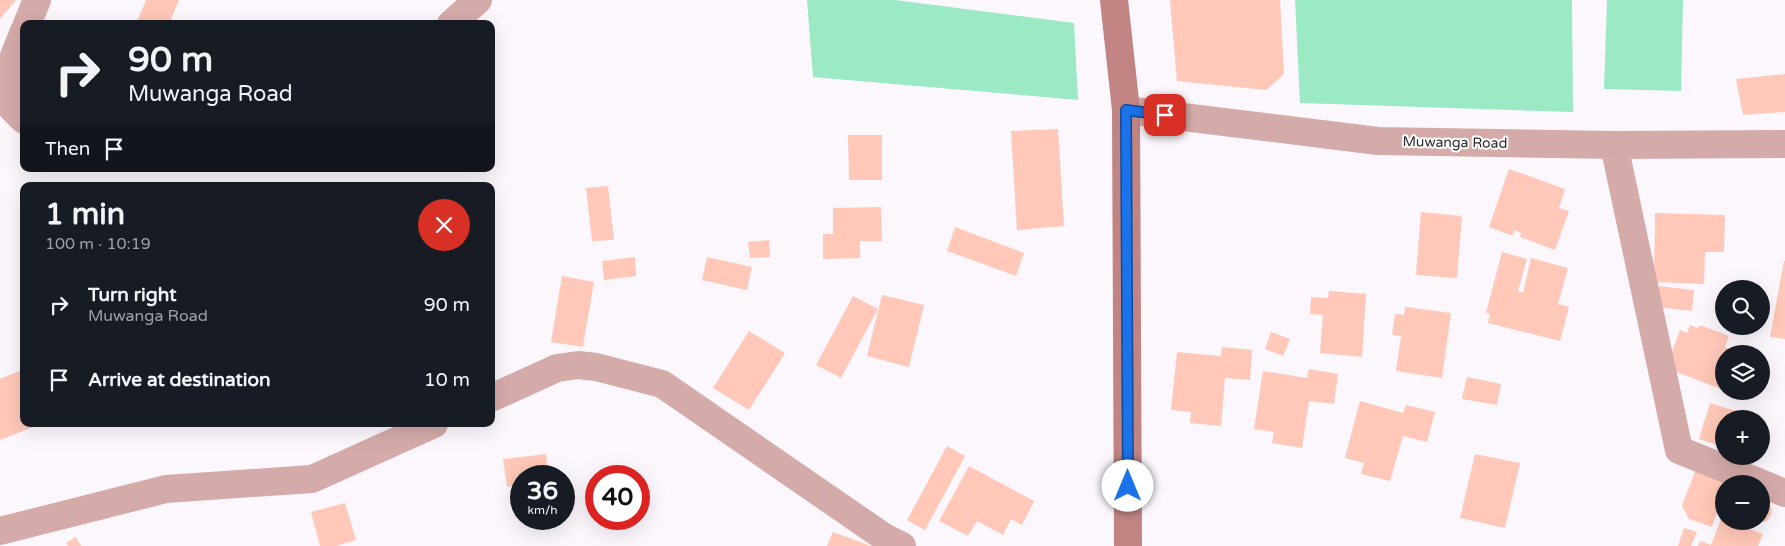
<!DOCTYPE html>
<meta charset="utf-8">
<style>
:root{--surface:#171b24;--page:#242831;--text:#f1f3f6;--muted:#9ea1a6}
body{margin:0;font-family:"Varela Round",sans-serif;background:var(--page);color:var(--text);height:100vh;display:flex;flex-direction:column;font-size:19px;white-space:nowrap}
*{box-sizing:border-box;margin:0}
p{font-size:16px;color:var(--muted)}
.icon{flex:none;width:28px;height:28px;fill:none;stroke:currentColor;stroke-width:2;stroke-linecap:round;stroke-linejoin:round}
.map{position:relative;flex:1;overflow:hidden}
.drawer{position:absolute;left:20px;top:182px;width:475px;height:245px;display:flex;flex-direction:column;background:var(--surface);border-radius:10px;box-shadow:0 5px 20px #0002}
.drawer>*{flex:none}
.banner{position:absolute;left:20px;top:20px;width:475px;height:152px;border-radius:10px;box-shadow:0 5px 20px #0002;background:#171b24;color:var(--text);overflow:hidden}
.buttons{position:absolute;left:1715px;top:280px;display:grid;gap:10px}
.buttons a{display:grid;place-items:center;width:55px;height:55px;border-radius:50%;background:var(--surface);box-shadow:0 5px 20px #0002;font-size:25px}
.speed{position:absolute;left:510px;top:465px;display:flex;gap:10px;font-size:25px;font-weight:700;text-align:center}
.speed>*{display:grid;place-content:center;width:65px;height:65px;border-radius:50%;background:var(--surface);box-shadow:0 5px 20px #0002;line-height:1}
.speed small{font-size:12px;font-weight:400}
.speed .limit{border:8px solid #d22;background:#fff;color:#111}
.pin{position:absolute;display:grid;place-items:center;width:42px;height:42px;color:#fff;margin:-21px;border-radius:10px;box-shadow:0 2px 8px #0006}
.me{position:absolute;width:55px;margin:-28px;rotate:0deg;stroke-linejoin:round;filter:drop-shadow(0 0 4px #0008)}
.turn{display:flex;align-items:center;gap:18px;height:105px;padding:0 25px;font-size:22px}
.turn .icon{width:65px;height:65px;stroke-width:2.5}
.turn b{display:block;font-size:35px;line-height:42px}
.then{display:flex;align-items:center;height:48px;padding:0 25px;background:#0003;gap:10px;font-size:19px}
.round{display:grid;place-items:center;flex:none;width:52px;height:52px;border-radius:26px;background:var(--page)}
.overview{display:flex;align-items:center;justify-content:space-between;height:85px;padding:0 25px}
h1{font-size:30px;font-weight:700;line-height:38px}
ul{padding:0;list-style:none}
li{display:flex;align-items:center;gap:15px;height:75px;padding:0 25px}
li div{flex:1}
li b{display:block;font-size:19px}
li em{font-style:normal}
.map>svg:first-child{display:block}
</style>
<div class="map">
<svg width="1785" height="546" viewBox="0 0 1785 546">
<rect width="100%" height="100%" fill="#fbf7fd"/>
<path fill="#9ce9c5" d="M807,0H895L1074,23L1078,100L813,77Z
M1295,0H1572L1573,112L1300,103Z
M1607,0H1683L1681,91L1604,89Z"/>
<path fill="#ffc8b8" d="M0,0H16L0,19Z
M146,0H179L169,24H136Z
M1170,0H1280L1284,74L1266,90L1177,81Z
M1785,74V112L1743,115L1736,79Z
M1058,129L1064,226L1017,230L1011,131Z
M848,135H882V180H849Z
M1509,169L1565,189L1559,208L1569,211L1555,250L1520,237L1521,233L1514,230L1513,236L1489,227Z
M608,186L614,240L592,241L586,188Z
M881,207L882,241H860V258L823,259V234H833V208Z
M1421,212L1462,216L1457,278L1416,275Z
M1655,213L1725,215L1724,252H1705L1704,284L1654,282Z
M955,227L1024,253L1016,276L947,251Z
M769,240L770,257L750,258L748,242Z
M1502,252L1527,259L1518,291L1523,293L1531,258L1568,268L1558,304L1569,307L1560,341L1488,323L1490,314L1486,313Z
M635,257L636,276L604,280L602,261Z
M707,257L752,267L747,290L702,280Z
M1784,261H1785V339L1770,337Z
M562,276L594,282L583,347L551,342Z
M1659,286L1694,290L1692,311L1657,307Z
M1329,291L1366,294L1362,357L1320,353L1323,315L1310,314L1311,297L1328,298Z
M882,295L924,305L909,367L867,356Z
M853,296L878,309L841,378L816,365Z
M1405,307L1451,313L1442,378L1396,371L1401,336L1392,335L1395,314L1404,315Z
M1690,325L1698,328L1700,325L1729,336L1725,347L1735,351L1734,354H1724V380L1721,389L1666,368L1680,330L1687,333Z
M749,331L785,353L749,410L713,388Z
M1271,332L1290,339L1283,356L1265,349Z
M1222,347L1252,350L1250,380L1225,378L1221,426L1190,423L1191,412L1171,410L1177,352L1221,356Z
M24,369V424H41L0,440V379Z
M1309,369L1338,374L1334,404L1309,401L1302,448L1272,443L1274,432L1254,429L1263,371L1307,378Z
M1467,377L1501,384L1497,405L1462,399Z
M1360,401L1403,413L1406,405L1435,412L1427,442L1403,436L1390,481L1361,474L1364,463L1345,458Z
M1710,403L1760,418V419H1724V447L1699,439Z
M947,446L965,456L925,530L907,520Z
M546,454L548,476H521V485L507,487L503,459Z
M1475,454L1520,463L1505,528L1460,518Z
M969,466L1034,501L1022,525L1011,519L1003,535L977,521L968,536L939,521Z
M1696,469L1736,484H1724V508L1719,507L1712,527L1689,519L1682,506Z
M1761,499L1769,503L1772,510L1770,517L1765,522H1761Z
M345,503L356,540L336,546H320L311,512Z
M1721,519L1724,521H1728L1763,534L1758,546H1698L1700,541L1711,545Z
M1684,528L1697,532L1691,546H1678Z
M833,532L871,546H827Z
M76,537L81,546H68L66,543Z"/>
<g fill="none" stroke-linecap="round" stroke-linejoin="round">
<path stroke="#d5aba9" stroke-width="28" d="M27,24L37,0
M451,24L478,0
M24,31L14,56L7,80L12,108L24,120
M1126,110L1378,141L1614,145L1785,144
M1614,145L1679,450L1785,493
M491,398L557,368L578,365L596,367L662,384L884,537L902,546
M0,531L166,489L312,479L434,424"/>
<path stroke="#c18482" stroke-width="28" d="M1114,0L1126,110L1128,546"/>
</g>
<g fill="none" stroke-linecap="round" stroke-linejoin="round">
<g stroke="#114b97" stroke-width="12">
<path id="route" d="M1128,486L1126,110L1165,115"/>
</g>
<use href="#route" stroke="#1a73e8" stroke-width="9"/>
</g>
<g text-anchor="middle" stroke-width="4" stroke-linejoin="round" paint-order="stroke">
<g font-size="14" fill="#2b2a2c" stroke="#fff">
<text transform="translate(1455 142) rotate(1)" y="5">Muwanga Road</text>
</g>
</g>
</svg>
<div class="buttons">
<a><svg class="icon" aria-label="search" viewBox="0 0 24 24"><circle cx="10" cy="10" r="6"/><path d="M15 15l6 6"/></svg></a>
<a><svg class="icon" aria-label="layers" viewBox="0 0 24 24"><path d="M12 4l9 5-9 5-9-5zM3 14l9 5 9-5"/></svg></a>
<a>+</a>
<a>−</a>
</div>
<div class="speed"><div>36<small>km/h</small></div><div class="limit">40</div></div>
<div class="pin" style="left:1165px;top:115px;background:#d93025"><svg class="icon" aria-label="arrive" viewBox="0 0 24 24"><path d="M6 21V4h12l-3 4 3 4H6"/></svg></div>
<svg class="me" style="left:1128px;top:486px" viewBox="-20 -20 40 40"><circle r="19" fill="#fff"/><path d="M0-13L10 11 0 6-10 11z" fill="#1a73e8"/></svg>
<div class="banner">
<div class="turn"><svg class="icon" aria-label="right" viewBox="0 0 24 24"><path d="M7 20v-9h11M14 6l5 5-5 5"/></svg><div><b>90 m</b>Muwanga Road</div></div>
<div class="then">Then<svg class="icon" aria-label="arrive" viewBox="0 0 24 24"><path d="M6 21V4h12l-3 4 3 4H6"/></svg></div>
</div>
<section class="drawer">
<div class="overview"><div><h1>1 min</h1><p>100 m · 10:19</p></div><a class="round" style="background:#d93025;color:#fff"><svg class="icon" aria-label="close" viewBox="0 0 24 24"><path d="M6 6l12 12M18 6L6 18"/></svg></a></div>
<ul>
<li><svg class="icon" aria-label="right" viewBox="0 0 24 24"><path d="M7 20v-9h11M14 6l5 5-5 5"/></svg><div><b>Turn right</b><p>Muwanga Road</p></div><em>90 m</em></li>
<li><svg class="icon" aria-label="arrive" viewBox="0 0 24 24"><path d="M6 21V4h12l-3 4 3 4H6"/></svg><div><b>Arrive at destination</b></div><em>10 m</em></li>
</ul>
</section>
</div>
